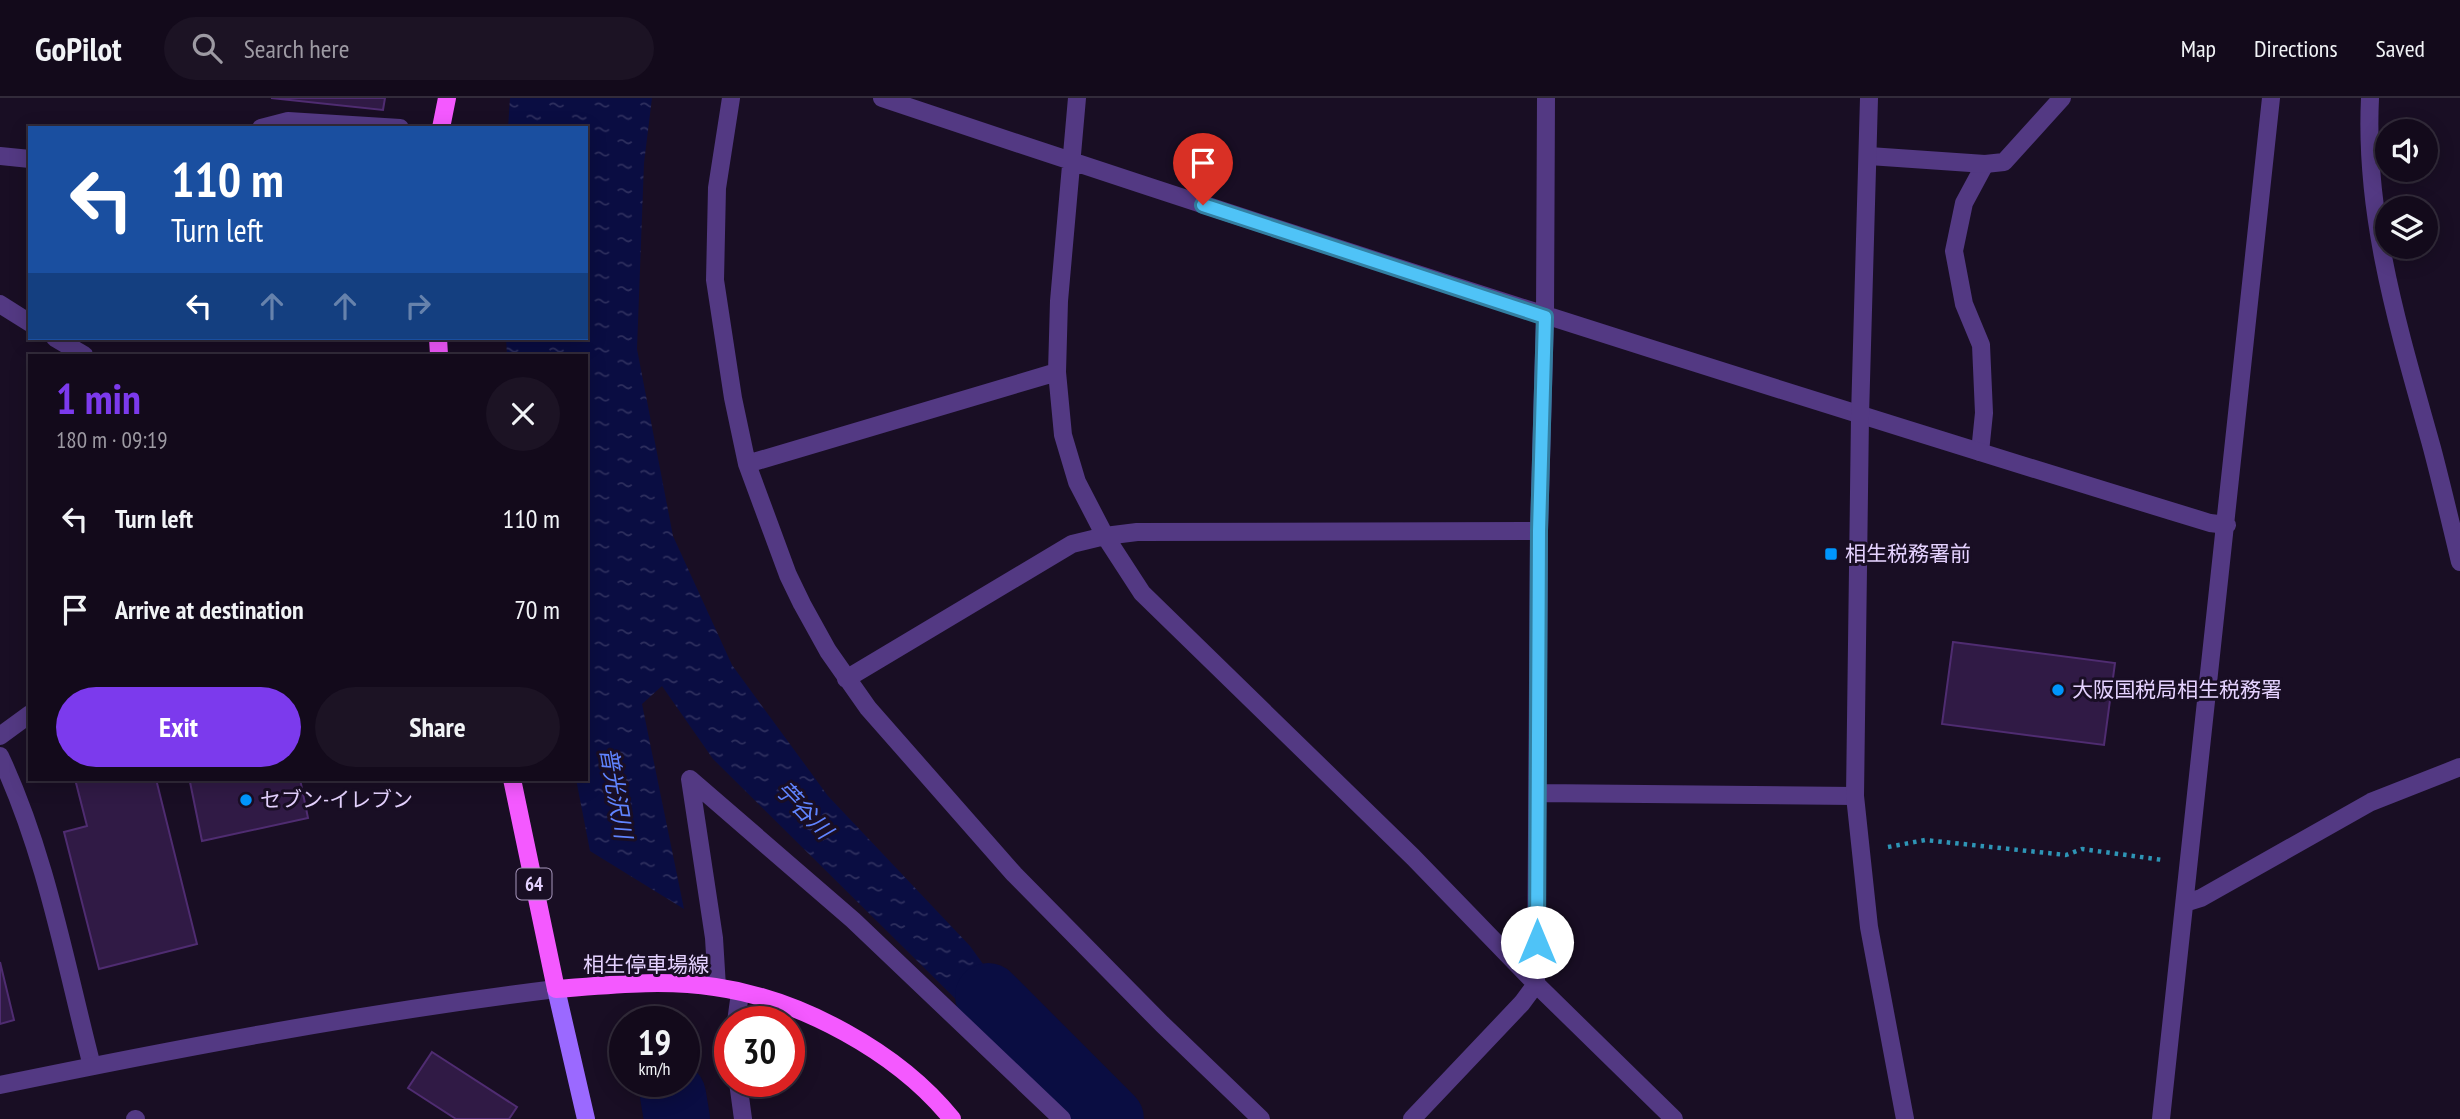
<!DOCTYPE html>
<meta charset="utf-8">
<style>
:root{--surface:#130a1b;--page:#1c1324;--text:#f1f3f6;--muted:#9d9aa3;--line:#322b3a;--accent:#7c3aed}
body{margin:0;font-family:"PT Sans Narrow","Noto Sans JP",sans-serif;background:var(--page);color:var(--text);height:100vh;display:flex;flex-direction:column;font-size:26px;white-space:nowrap}
*{box-sizing:border-box;margin:0}
p{font-size:23px;color:var(--muted)}
.icon{flex:none;width:38px;height:38px;fill:none;stroke:currentColor;stroke-width:2;stroke-linecap:round;stroke-linejoin:round}
.map{position:relative;flex:1;overflow:hidden}
.panel{position:absolute;left:28px;top:256px;width:560px;height:427px;display:flex;flex-direction:column;background:var(--surface);border-radius:0px;box-shadow:0 4px 18px #0003,0 0 0 2px var(--line)}
.panel>*{flex:none}
.guide{position:absolute;left:28px;top:28px;width:560px;height:214px;border-radius:0px;box-shadow:0 4px 18px #0003,0 0 0 2px var(--line);background:#1a4fa0;color:#fff;overflow:hidden}
.fabs{position:absolute;left:2375px;top:21px;display:grid;gap:14px}
.fabs a{display:grid;place-items:center;width:63px;height:63px;border-radius:50%;background:var(--surface);box-shadow:0 4px 18px #0003,0 0 0 2px var(--line);font-size:35px}
.speed{position:absolute;left:609px;top:908px;display:flex;gap:14px;font-size:35px;font-weight:700;text-align:center}
.speed>*{display:grid;place-content:center;width:91px;height:91px;border-radius:50%;background:var(--surface);box-shadow:0 4px 18px #0003,0 0 0 2px var(--line);line-height:1}
.speed small{font-size:18px;font-weight:400}
.speed .limit{border:10px solid #d22;background:#fff;color:#111}
.pin{position:absolute;display:grid;place-items:center;width:60px;height:60px;color:#fff;margin:-72px -30px;border-radius:50% 50% 50% 0;rotate:-45deg;box-shadow:0 0 7px #0007}
.pin .icon{rotate:45deg}
.me{position:absolute;width:77px;margin:-38px;rotate:0deg;stroke-linejoin:round;filter:drop-shadow(0 0 5px #0008)}
.turn{display:flex;align-items:center;gap:24px;height:147px;padding:0 28px;font-size:32px}
.turn .icon{width:91px;height:91px;stroke-width:2.5}
.turn b{display:block;font-size:49px;line-height:60px}
.lanes{display:flex;align-items:center;height:66px;padding:0 28px;background:#0003;justify-content:center;gap:35px;direction:ltr}
.lanes .off{opacity:.35}
.round{display:grid;place-items:center;flex:none;width:74px;height:74px;border-radius:37px;background:var(--page)}
.headline{display:flex;align-items:center;justify-content:space-between;height:119px;padding:0 28px}
h1{font-size:42px;font-weight:600;line-height:52px;color:var(--accent)}
.action{display:flex;gap:14px;margin-top:auto;padding:14px 28px}
.action a{flex:1;height:80px;border-radius:42px;background:var(--accent);color:#fff;font-size:28px;font-weight:600;line-height:80px;text-align:center}
.action a+a{background:var(--page);color:var(--text)}
ul{padding:0;list-style:none}
li{display:flex;align-items:center;gap:21px;height:91px;padding:0 28px}
li div{flex:1}
li b{display:block;font-size:26px}
li em{font-style:normal}
header{display:flex;align-items:center;gap:42px;box-sizing:border-box;height:98px;padding:0 35px;background:var(--surface);border-bottom:2px solid var(--line)}
header strong{font-size:33px}
nav{display:flex;gap:38px;margin-inline-start:auto;font-size:24px}
.search{width:490px;height:63px;background:var(--page);display:flex;align-items:center;gap:18px;box-sizing:border-box;padding:0 24px;border-radius:38px;color:var(--muted);font-size:26px}
.map>svg:first-child{display:block}
</style>
<header>
<strong>GoPilot</strong>
<div class="search"><svg class="icon" aria-label="search" viewBox="0 0 24 24"><circle cx="10" cy="10" r="6"/><path d="M15 15l6 6"/></svg>Search here</div>
<nav><a>Map</a><a>Directions</a><a>Saved</a></nav>
</header>
<div class="map">
<svg width="2460" height="1021" viewBox="0 0 2460 1021">
<defs>
<pattern id="water-ripples" width="26" height="14" patternUnits="userSpaceOnUse" patternTransform="scale(1.75)"><rect width="26" height="14" fill="#0a0d42"/><path d="M2 4q2-2 4 0t4 0M15 11q2-2 4 0t4 0" fill="none" stroke="#2e2f5e"/></pattern>
</defs>
<rect width="100%" height="100%" fill="#190e24"/>
<path fill="url(#water-ripples)" d="M510,0H652L644,65L637,251L673,438L732,567L828,698L970,848L1095,1021H1090L994,939L713,661L662,588L642,606L684,811L590,753L576,681H586V257H507L506,240H586V30H508Z"/>
<g fill="none" stroke-linecap="round" stroke-linejoin="round">
<path stroke="#0a0d42" stroke-width="66" d="M988,898L1111,1021
M673,997L677,1021"/>
</g>
<path fill="#301a45" stroke="#4f2c71" stroke-width="2" d="M271,0H385L383,12Z
M1953,544L2115,565L2104,647L1942,626Z
M75,681H156L197,846L99,871L64,734L87,728Z
M207,681H300L308,720L202,743L190,684Z
M0,864L14,922L0,926Z
M432,954L517,1009L509,1021H456L408,990Z"/>
<g fill="none" stroke-linecap="round" stroke-linejoin="round">
<path stroke="#2e95b6" stroke-width="4.5" stroke-dasharray="3.5 5" stroke-linecap="butt" d="M1888,749L1925,742L2066,757L2082,751L2163,762"/>
<path stroke="#533983" stroke-width="18" d="M1980,354L1984,315L1981,247L1964,206L1954,153L1964,105L1985,66
M135,1021H136"/>
<path stroke="#533983" stroke-width="18" d="M731,0L717,90L715,182L733,300L747,366L788,477L802,506L828,553L868,610L1014,776L1162,926L1261,1021
M882,0C1323,148 1766,289 2210,425L2227,427
M1077,0L1059,203L1057,274L1063,337L1077,384L1105,438L1142,495L1413,759L1536,886L1674,1021
M2370,0C2364,121 2400,235 2432,350C2442,388 2451,426 2460,464
M261,30L288,23L400,30
M0,58L30,61
M1869,58L1985,66L2004,64L2062,0
M0,206L30,225
M55,240L84,257
M747,366L1057,274
M846,581L1072,446L1105,438L1137,434L1539,433
M0,638L30,616
M0,658C46,756 65,864 92,968
M1538,695L1855,698
M2185,805L2201,800L2371,704L2460,669
M717,889L714,840L690,681L853,822L1062,1021
M736,924L740,895
M738,984L743,1021
M1412,1021L1522,905L1536,886L1539,433L1545,219L1546,0
M2161,1021C2198,681 2236,341 2271,0"/>
<path stroke="#533983" stroke-width="18" d="M1869,0L1860,318L1855,698L1869,829L1905,1021
M0,987C184,949 369,914 556,891"/>
<path stroke="#9b69ff" stroke-width="18" d="M556,891L586,1021"/>
<path stroke="#f459ff" stroke-width="18" d="M441,30L447,0
M438,240L439,257
M512,681L556,891C609,887 663,881 715,889C800,901 898,954 952,1021"/>
</g>
<g fill="none" stroke-linecap="round" stroke-linejoin="round">
<g stroke="#337fa1" stroke-width="18">
<path id="route" d="M1203,107L1545,219L1539,433L1537,844"/>
</g>
<use href="#route" stroke="#4fc3f7" stroke-width="12"/>
</g>
<g fill="#0096fd" stroke="#190e24" stroke-width="2.5">
<rect x="1824" y="449" width="14" height="14" rx="3.5"/>
<circle cx="2058" cy="592" r="7"/>
<circle cx="246" cy="702" r="7"/>
</g>
<g text-anchor="middle" stroke-width="6" stroke-linejoin="round" paint-order="stroke">
<rect fill="#190e24" stroke="#a897bd" stroke-width="2" x="516.5" y="770.5" width="35" height="31" rx="5"/>
<g font-size="19" font-weight="bold" fill="#e5d2ff">
<text x="534" y="793">64</text>
</g>
<g font-size="21" fill="#e5d2ff" stroke="#190e24" text-anchor="start">
<text x="1845" y="463">相生税務署前</text>
<text x="2072" y="599">大阪国税局相生税務署</text>
<text x="260" y="709">セブン-イレブン</text>
</g>
<g font-size="21" fill="#e5d2ff" stroke="#190e24">
<text x="646" y="874">相生停車場線</text>
</g>
<g font-size="23" font-style="italic" fill="#6084ff" stroke="#190e24">
<text transform="translate(616 695) rotate(80)" y="8">普光沢川</text>
<text transform="translate(804 712) rotate(46)" y="8">苧谷川</text>
</g>
</g>
</svg>
<div class="fabs">
<a><svg class="icon" aria-label="sound" viewBox="0 0 24 24"><path d="M4 9h4l5-4v14l-5-4H4zM17 9q2 3 0 6"/></svg></a>
<a><svg class="icon" aria-label="layers" viewBox="0 0 24 24"><path d="M12 4l9 5-9 5-9-5zM3 14l9 5 9-5"/></svg></a>
</div>
<div class="speed"><div>19<small>km/h</small></div><div class="limit">30</div></div>
<div class="pin" style="left:1203px;top:107px;background:#d93025"><svg class="icon" aria-label="arrive" viewBox="0 0 24 24"><path d="M6 21V4h12l-3 4 3 4H6"/></svg></div>
<svg class="me" style="left:1537px;top:844px" viewBox="-20 -20 40 40"><circle r="19" fill="#fff"/><path d="M0-13L10 11 0 6-10 11z" fill="#4fc3f7"/></svg>
<div class="guide">
<div class="turn"><svg class="icon" aria-label="left" viewBox="0 0 24 24"><path d="M17 20v-9H6M10 6l-5 5 5 5"/></svg><div><b>110 m</b>Turn left</div></div>
<div class="lanes"><svg class="icon" aria-label="left" viewBox="0 0 24 24"><path d="M17 20v-9H6M10 6l-5 5 5 5"/></svg><svg class="icon off" aria-label="ahead" viewBox="0 0 24 24"><path d="M12 20V5M6 11l6-6 6 6"/></svg><svg class="icon off" aria-label="ahead" viewBox="0 0 24 24"><path d="M12 20V5M6 11l6-6 6 6"/></svg><svg class="icon off" aria-label="right" viewBox="0 0 24 24"><path d="M7 20v-9h11M14 6l5 5-5 5"/></svg></div>
</div>
<section class="panel">
<div class="headline"><div><h1>1 min</h1><p>180 m · 09:19</p></div><a class="round"><svg class="icon" aria-label="close" viewBox="0 0 24 24"><path d="M6 6l12 12M18 6L6 18"/></svg></a></div>
<ul>
<li><svg class="icon" aria-label="left" viewBox="0 0 24 24"><path d="M17 20v-9H6M10 6l-5 5 5 5"/></svg><div><b>Turn left</b></div><em>110 m</em></li>
<li><svg class="icon" aria-label="arrive" viewBox="0 0 24 24"><path d="M6 21V4h12l-3 4 3 4H6"/></svg><div><b>Arrive at destination</b></div><em>70 m</em></li>
</ul>
<div class="action"><a>Exit</a><a>Share</a></div>
</section>
</div>
